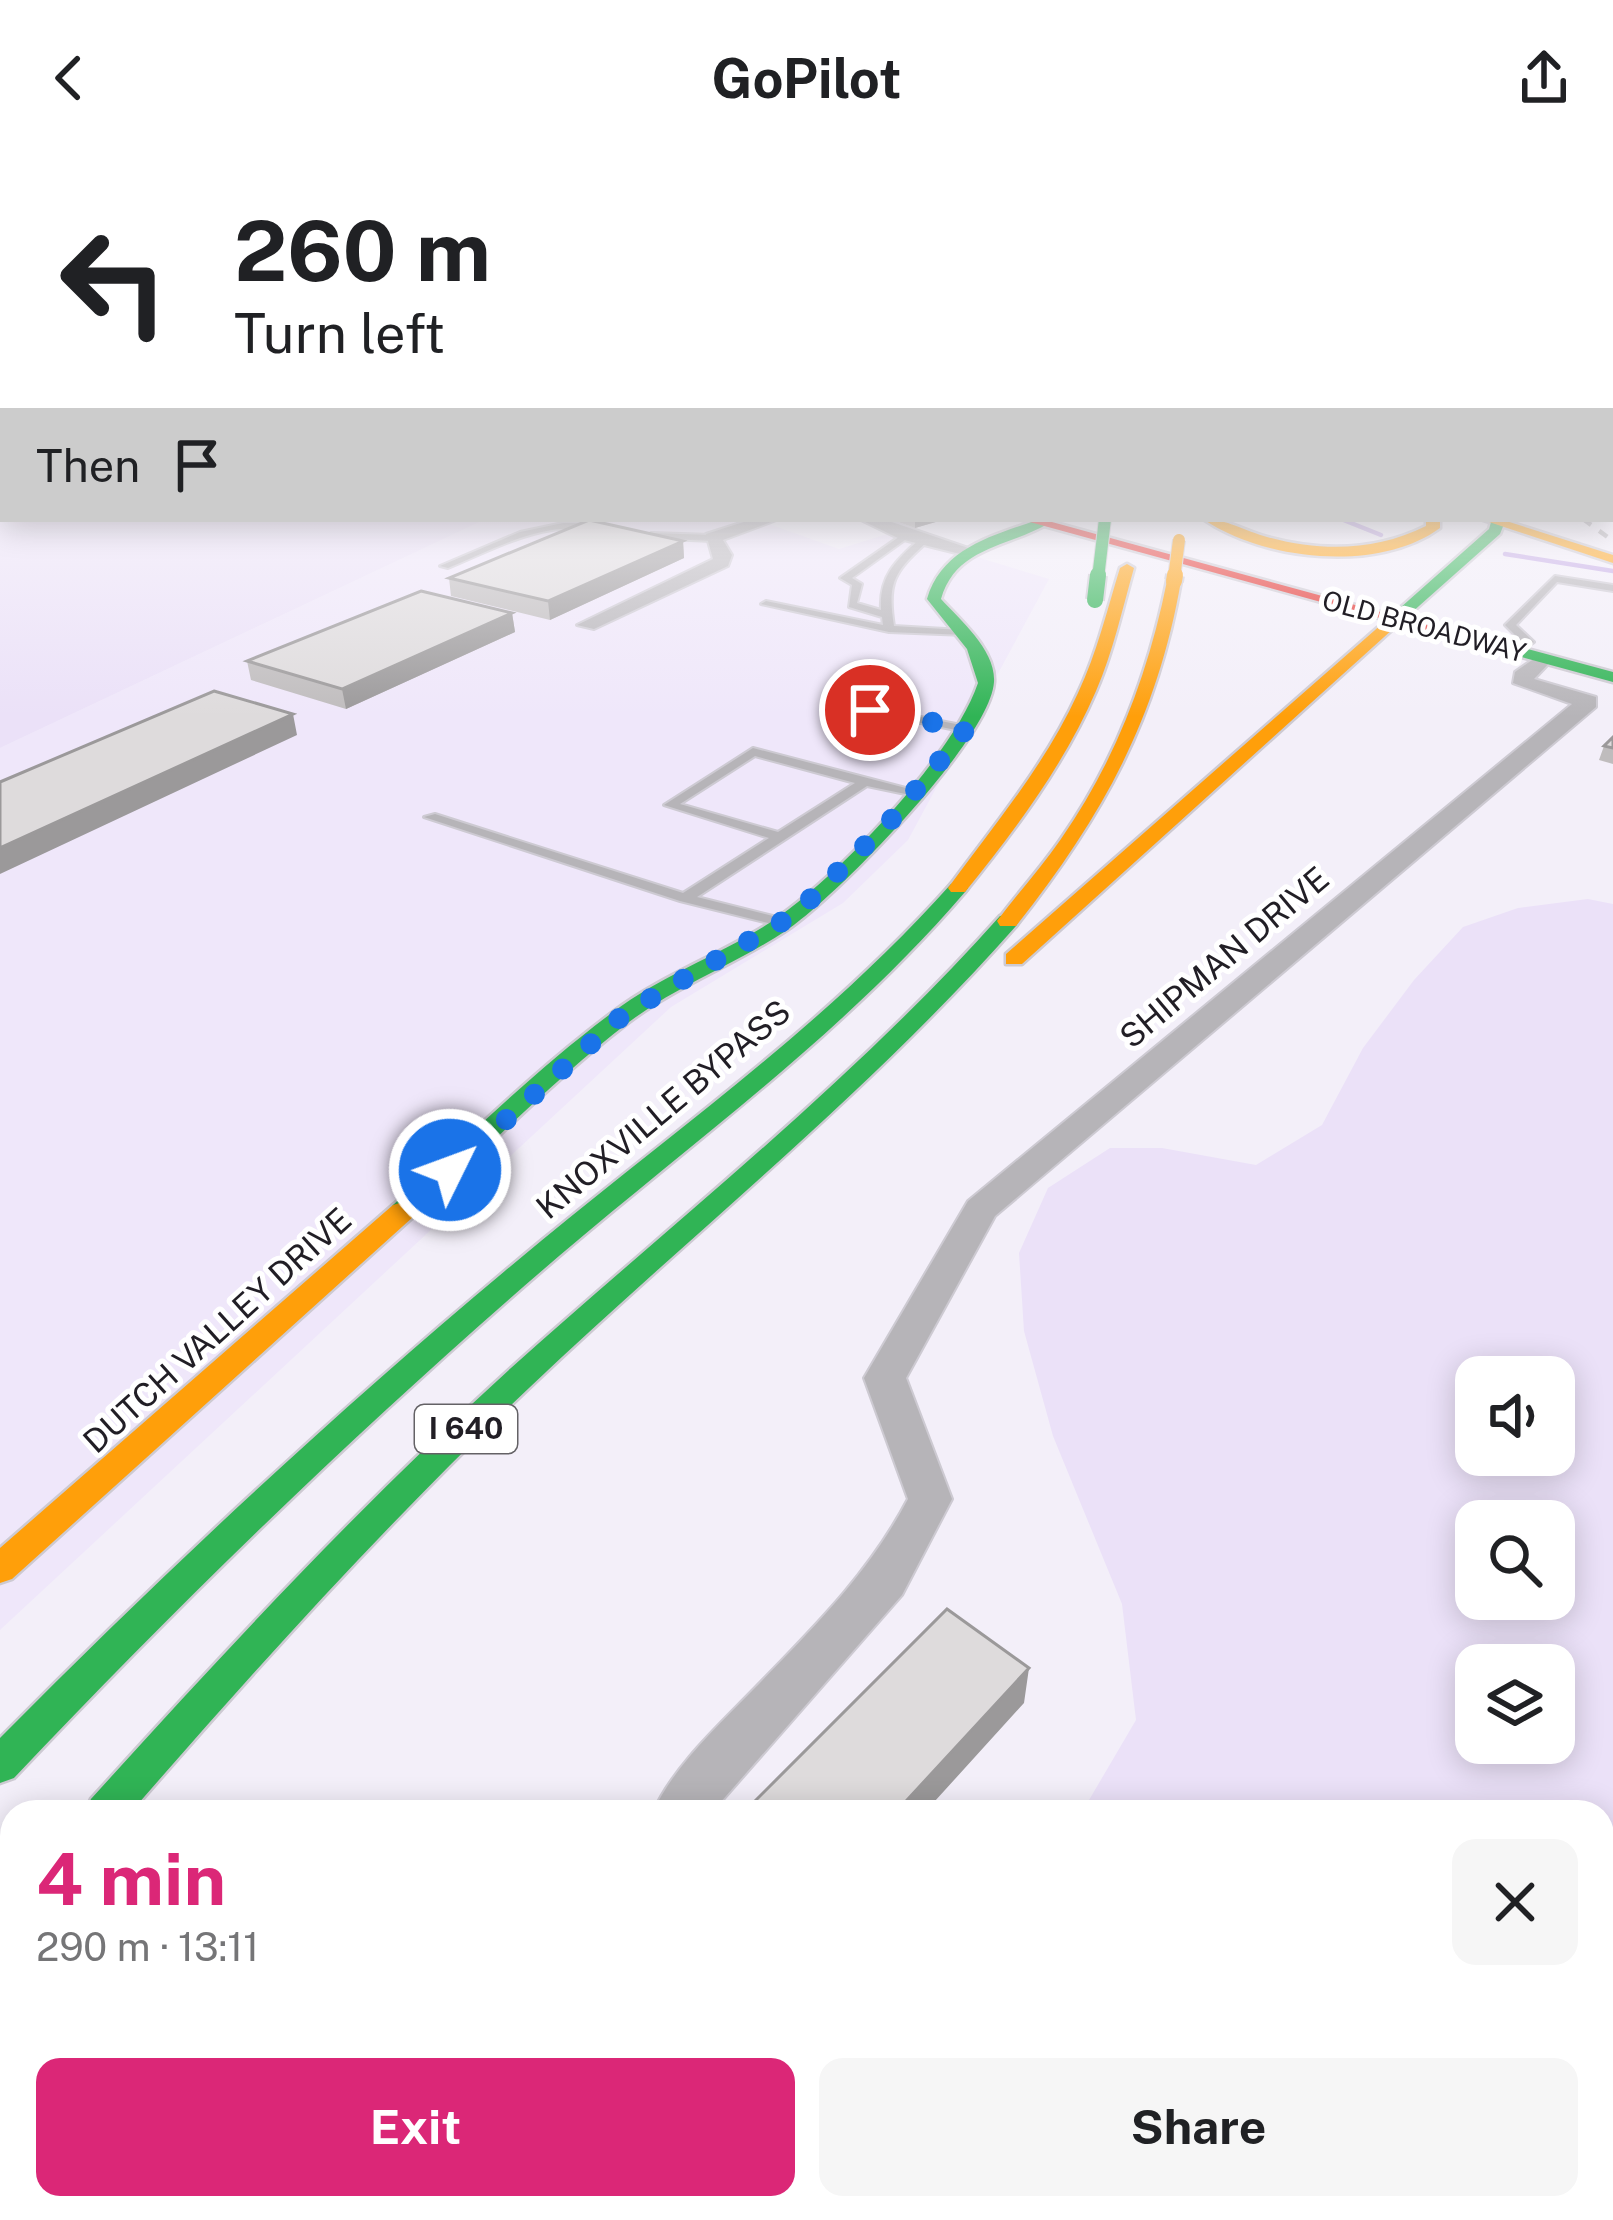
<!DOCTYPE html>
<meta charset="utf-8">
<style>
:root{--surface:#fff;--page:#f6f6f6;--text:#202124;--muted:#757577;--accent:#db2777}
body{margin:0;font-family:"Public Sans",sans-serif;background:var(--page);color:var(--text);height:100vh;display:flex;flex-direction:column;font-size:45px;white-space:nowrap}
*{box-sizing:border-box;margin:0}
p{font-size:39px;color:var(--muted)}
.icon{flex:none;width:66px;height:66px;fill:none;stroke:currentColor;stroke-width:2;stroke-linecap:round;stroke-linejoin:round}
.map{position:relative;flex:1;overflow:hidden}
.sheet{position:absolute;left:0px;top:1644px;width:1614px;height:420px;display:flex;flex-direction:column;background:var(--surface);border-radius:36px 36px 0 0;box-shadow:0 6px 30px #0003}
.sheet>*{flex:none}
.banner{position:absolute;left:0px;top:0px;width:1614px;height:366px;box-shadow:0 6px 30px #0003;background:#fff;color:var(--text);overflow:hidden}
.fabs{position:absolute;left:1455px;top:1200px;display:grid;gap:24px}
.fabs a{display:grid;place-items:center;width:120px;height:120px;border-radius:24px;background:var(--surface);box-shadow:0 6px 30px #0003;font-size:60px}
.pin{position:absolute;display:grid;place-items:center;width:102px;height:102px;color:#fff;margin:-51px;border:6px solid #fff;border-radius:50%;box-shadow:0 3px 12px #0007}
.me{position:absolute;width:132px;margin:-66px;rotate:48deg;stroke-linejoin:round;filter:drop-shadow(0 0 9px #0008)}
.turn{display:flex;align-items:center;gap:42px;height:252px;padding:0 36px;font-size:54px}
.turn .icon{width:156px;height:156px;stroke-width:2.5}
.turn b{display:block;font-size:84px;line-height:102px}
.then{display:flex;align-items:center;height:114px;padding:0 36px;background:#0003;gap:24px;font-size:45px}
.round{display:grid;place-items:center;flex:none;width:126px;height:126px;border-radius:24px;background:var(--page)}
.summary{display:flex;align-items:center;justify-content:space-between;height:204px;padding:0 36px}
h1{font-size:72px;font-weight:700;line-height:90px;color:var(--accent)}
.button{display:flex;gap:24px;margin-top:auto;padding:24px 36px}
.button a{flex:1;height:138px;border-radius:24px;background:var(--accent);color:#fff;font-size:48px;font-weight:700;line-height:138px;text-align:center}
.button a+a{background:var(--page);color:var(--text)}
header{display:flex;justify-content:space-between;align-items:center;height:156px;padding:0 36px;background:var(--surface);font-size:54px;font-weight:700}
.map>svg:first-child{display:block}
</style>
<header><svg class="icon" aria-label="back" viewBox="0 0 24 24"><path d="M15 5l-7 7 7 7"/></svg>GoPilot<svg class="icon" aria-label="share" viewBox="0 0 24 24"><path d="M12 15V3M7 8l5-5 5 5M5 13v7h14v-7"/></svg></header>
<div class="map">
<svg width="1613" height="2064" viewBox="0 0 1613 2064">
<rect width="100%" height="100%" fill="#f3eff9"/>
<path fill="#efe7fa" d="M486,363H755L839,393L894,376L1049,423L908,684L843,747L671,851L0,1474V592Z"/>
<path fill="#ebe1f8" fill-rule="evenodd" d="M0,272L3,363H486L0,592Z
M1588,743L1613,748V2064H795L804,2052H1602V1656H1082L1136,1564L1122,1448L1053,1280L1024,1175L1019,1097L1048,1032L1110,992H1162L1256,1009L1322,969L1363,892L1414,824L1463,771L1518,752ZM1476,1221H1554V1299H1476ZM1554,1365V1443H1476V1365ZM1476,1509H1554V1587H1476Z"/>
<g fill="none" stroke-linecap="round" stroke-linejoin="round">
<path stroke="#c4aae5" stroke-width="4.5" d="M1341,363L1381,379
M1505,398L1613,415"/>
<g stroke="#cdcad2" stroke-width="4">
<path id="lane" d="M0,305H3V310H0Z
M1611,336L1613,337V343L1611,342Z
M563,367H584L610,372C593,376 571,371 552,374C515,380 482,398 448,412L440,410L520,376Z
M906,376L909,381L852,422L862,428L857,447L881,454C879,420 896,404 920,383H926V387C894,416 887,427 894,470L962,474L967,477L966,479L889,476L761,448L766,445L883,469L882,461L849,451L852,429L840,422Z
M651,377L712,379L716,382L712,385L648,382Z
M1555,420L1613,429V435L1557,426L1516,469L1534,486L1518,497H1510V493L1522,486L1505,469Z
M870,551L966,570L972,573L966,576L866,556L864,554Z
M753,592L921,636L915,640L867,630L697,741L785,763V769L780,770L680,745L424,661L435,658L683,737L769,682L664,649ZM755,600L855,627L778,676L680,648Z"/>
</g>
<g stroke="#cdcad2" stroke-width="4">
<path id="street" d="M753,363H779L723,384L732,399L728,410L594,473L577,469L713,403L706,378Z
M859,363H883L977,395L968,400L900,383Z
M1542,497L1553,503L1534,523L1596,541V551L995,1060L906,1222L952,1343L902,1439L712,1656H653C674,1610 717,1571 752,1535C811,1474 868,1419 908,1343L864,1222L968,1045L1572,548L1513,527L1515,516Z
M399,2052H464L459,2064H394Z"/>
</g>
<g stroke="#cdcad2" stroke-width="5">
<path id="fast" d="M1492,363H1506L1500,378L1401,466H1391V460L1489,373Z
M1037,364L1049,367C1010,391 956,390 941,443C960,464 996,494 994,526C990,584 836,741 787,774C736,808 678,829 629,866C552,925 484,995 413,1061H393L389,1055L393,1049C465,984 535,914 613,856C662,819 720,799 771,766C836,723 953,601 978,527L967,493L927,443C942,392 992,380 1037,364Z
M1457,474L1613,516V526L1452,482L1449,479Z
M958,726L968,732L965,736C845,876 699,981 559,1100C368,1264 187,1439 14,1622L0,1627V1582C172,1408 352,1241 541,1085C682,969 829,865 951,728Z
M1008,759L1019,765L1016,770C867,939 692,1077 529,1232C388,1366 258,1510 131,1656H85L91,1643C226,1494 362,1347 511,1212C677,1063 851,927 1000,760Z
M12,1740V1791L0,1796V1745Z"/>
</g>
<g stroke="#cdcad2" stroke-width="5">
<path id="slow" d="M1203,363C1227,363 1245,375 1267,381C1322,396 1376,395 1426,370V363H1440V372C1379,417 1264,405 1203,363Z
M1480,363H1500L1613,399V407Z
M1127,408L1134,412C1122,454 1113,496 1096,535C1064,609 1015,674 965,736H951L948,732C995,668 1045,609 1078,537C1097,497 1107,454 1120,412Z
M1174,421L1181,425C1157,563 1102,661 1016,770H1000L997,765C1018,737 1041,712 1061,683C1116,604 1148,519 1167,425Z
M1391,460L1404,463L1022,808H1006V798Z
M403,1046L413,1049L417,1055L413,1061L12,1423L0,1427V1392L393,1049Z"/>
</g>
<g stroke="#cdcad2" stroke-width="5">
<path id="jam" d="M1019,363H1041L1465,479L1452,482Z"/>
</g>
<use href="#lane" fill="#b6b4b8" fill-rule="evenodd"/>
<use href="#street" fill="#b6b4b8" fill-rule="evenodd"/>
<use href="#fast" fill="#30b455" fill-rule="evenodd"/>
<use href="#slow" fill="#ff9f0a" fill-rule="evenodd"/>
<use href="#jam" fill="#e5322d" fill-rule="evenodd"/>
<path stroke="#b2afb4" stroke-width="4.5" stroke-dasharray="10 10" stroke-linecap="butt" d="M1583,363L1613,385"/>
<g stroke="#cdcad2" stroke-width="14" stroke-linecap="butt">
<path id="fast-bridge-far1" d="M1098,422L1105,363"/>
</g>
<g stroke="#cdcad2" stroke-width="20" stroke-linecap="butt">
<path id="fast-bridge" d="M1095,444L1098,419"/>
</g>
<g stroke="#cdcad2" stroke-width="14" stroke-linecap="butt">
<path id="slow-bridge-far1" d="M1174,422L1179,384"/>
</g>
<g stroke="#cdcad2" stroke-width="20" stroke-linecap="butt">
<path id="slow-bridge" d="M1174,425L1175,419"/>
</g>
<use href="#fast-bridge-far1" stroke="#30b455" stroke-width="12"/>
<use href="#fast-bridge" stroke="#30b455" stroke-width="16"/>
<use href="#slow-bridge-far1" stroke="#ff9f0a" stroke-width="12"/>
<use href="#slow-bridge" stroke="#ff9f0a" stroke-width="16"/>
</g>
<path fill="#bfbcbd" d="M890,363H946L915,372Z
M683,385L684,402L550,464L451,440L449,422Z
M512,457L515,476L346,553L251,524L247,505Z
M1613,581V608L1599,604L1604,590Z"/>
<path fill="#9b999a" d="M915,363H946L915,372Z
M683,385L684,402L550,464L548,445Z
M512,457L515,476L346,553L342,533Z
M293,558L297,579L0,718V692Z
M1029,1512L1024,1547L925,1656H896Z
M685,2052H702L697,2064H679Z"/>
<path fill="#dedbdc" stroke="#9b999a" stroke-width="3" d="M589,364L683,385L548,445L449,422Z
M421,435L512,457L342,533L247,505Z
M214,535L293,558L0,692V626Z
M1613,581V592L1604,590Z
M947,1453L1029,1512L896,1656H744Z
M533,2052H685L679,2064H527Z"/>
<linearGradient id="sky" x2="0" y2="1"><stop stop-color="#99b0e7"/><stop offset="0.48" stop-color="#faf8fc"/><stop offset="1" stop-color="#faf8fc" stop-opacity="0"/></linearGradient>
<rect width="1613" height="561" fill="url(#sky)"/>
<g fill="none" stroke-linecap="round" stroke-linejoin="round">
<path stroke="#1a73e8" stroke-width="21" stroke-dasharray="0 37.8" d="M450,1014L624,858L795,758L891,664L966,573L870,554"/>
</g>
<g text-anchor="middle" stroke-width="10" stroke-linejoin="round" paint-order="stroke">
<g font-size="27" fill="#211e25" stroke="#fff">
<text transform="translate(1424 471) rotate(15)" y="9">OLD BROADWAY</text>
</g>
<rect fill="#fff" stroke="#646266" stroke-width="3" x="415" y="1249" width="102" height="48" rx="9"/>
<g font-size="30" font-weight="bold" fill="#211e25">
<text x="466" y="1283">I 640</text>
</g>
<g font-size="33" fill="#211e25" stroke="#fff">
<text transform="translate(1224 801) rotate(-40)" y="12">SHIPMAN DRIVE</text>
<text transform="translate(663 953) rotate(-40)" y="12">KNOXVILLE BYPASS</text>
<text transform="translate(217 1174) rotate(-42)" y="12">DUTCH VALLEY DRIVE</text>
</g>
</g>
</svg>
<div class="fabs">
<a><svg class="icon" aria-label="sound" viewBox="0 0 24 24"><path d="M4 9h4l5-4v14l-5-4H4zM17 9q2 3 0 6"/></svg></a>
<a><svg class="icon" aria-label="search" viewBox="0 0 24 24"><circle cx="10" cy="10" r="6"/><path d="M15 15l6 6"/></svg></a>
<a><svg class="icon" aria-label="layers" viewBox="0 0 24 24"><path d="M12 4l9 5-9 5-9-5zM3 14l9 5 9-5"/></svg></a>
</div>
<div class="pin" style="left:870px;top:554px;background:#d93025"><svg class="icon" aria-label="arrive" viewBox="0 0 24 24"><path d="M6 21V4h12l-3 4 3 4H6"/></svg></div>
<svg class="me" style="left:450px;top:1014px" viewBox="-20 -20 40 40"><circle r="17" fill="#1a73e8" stroke="#fff" stroke-width="3"/><path d="M0-11L8 9 0 5-8 9z" fill="#fff"/></svg>
<div class="banner">
<div class="turn"><svg class="icon" aria-label="left" viewBox="0 0 24 24"><path d="M17 20v-9H6M10 6l-5 5 5 5"/></svg><div><b>260 m</b>Turn left</div></div>
<div class="then">Then<svg class="icon" aria-label="arrive" viewBox="0 0 24 24"><path d="M6 21V4h12l-3 4 3 4H6"/></svg></div>
</div>
<section class="sheet">
<div class="summary"><div><h1>4 min</h1><p>290 m · 13:11</p></div><a class="round"><svg class="icon" aria-label="close" viewBox="0 0 24 24"><path d="M6 6l12 12M18 6L6 18"/></svg></a></div>
<div class="button"><a>Exit</a><a>Share</a></div>
</section>
</div>
